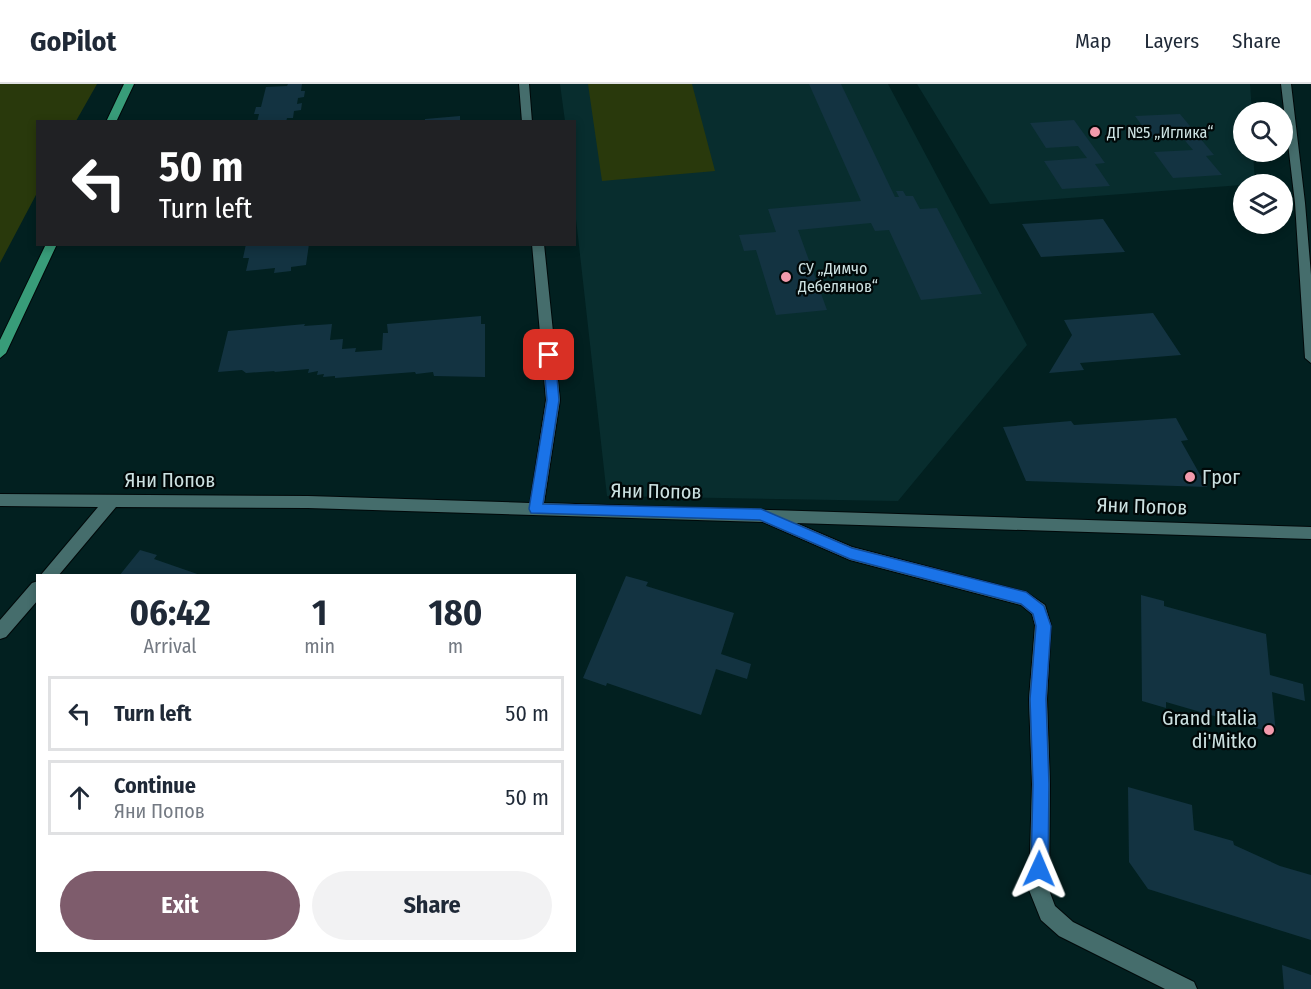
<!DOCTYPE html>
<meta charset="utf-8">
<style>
:root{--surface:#fff;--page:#f2f2f3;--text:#1f2937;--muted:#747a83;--line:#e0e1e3;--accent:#7e5c6c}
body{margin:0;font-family:"Fira Sans Condensed",sans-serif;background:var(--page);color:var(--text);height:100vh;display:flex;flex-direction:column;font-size:22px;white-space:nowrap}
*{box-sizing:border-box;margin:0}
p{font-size:20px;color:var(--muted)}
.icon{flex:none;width:33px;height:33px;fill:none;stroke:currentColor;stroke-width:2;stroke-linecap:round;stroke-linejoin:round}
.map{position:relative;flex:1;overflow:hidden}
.sheet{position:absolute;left:36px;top:490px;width:540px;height:378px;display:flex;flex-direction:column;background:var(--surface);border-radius:0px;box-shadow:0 3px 9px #0003}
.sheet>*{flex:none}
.hud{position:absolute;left:36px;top:36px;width:540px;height:126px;border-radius:0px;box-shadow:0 3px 9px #0003;background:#202124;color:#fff;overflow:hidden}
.controls{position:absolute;left:1233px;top:18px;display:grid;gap:12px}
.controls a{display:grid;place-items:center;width:60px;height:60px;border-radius:50%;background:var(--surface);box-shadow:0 3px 9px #0003;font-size:30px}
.pin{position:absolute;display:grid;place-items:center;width:51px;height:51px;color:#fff;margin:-26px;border-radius:12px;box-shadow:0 3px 9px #0006}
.me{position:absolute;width:66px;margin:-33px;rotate:1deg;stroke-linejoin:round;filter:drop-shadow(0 0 4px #0008)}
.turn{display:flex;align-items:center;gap:21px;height:126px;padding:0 24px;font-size:27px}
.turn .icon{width:78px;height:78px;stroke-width:2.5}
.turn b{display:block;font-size:42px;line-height:51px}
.eta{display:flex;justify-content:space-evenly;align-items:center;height:102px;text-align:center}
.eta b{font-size:36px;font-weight:700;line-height:42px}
.action{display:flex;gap:12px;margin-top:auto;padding:12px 24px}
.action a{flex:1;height:69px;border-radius:36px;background:var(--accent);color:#fff;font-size:24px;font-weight:700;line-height:69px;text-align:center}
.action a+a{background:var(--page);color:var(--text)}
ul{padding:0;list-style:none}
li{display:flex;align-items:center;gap:18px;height:75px;margin:0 12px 9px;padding:0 12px;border:3px solid var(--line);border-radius:0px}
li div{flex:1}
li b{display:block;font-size:22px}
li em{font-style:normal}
header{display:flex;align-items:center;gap:36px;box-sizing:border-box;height:84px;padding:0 30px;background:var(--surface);border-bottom:2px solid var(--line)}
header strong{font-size:28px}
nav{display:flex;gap:33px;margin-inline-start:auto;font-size:21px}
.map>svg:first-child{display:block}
</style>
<header>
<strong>GoPilot</strong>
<nav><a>Map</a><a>Layers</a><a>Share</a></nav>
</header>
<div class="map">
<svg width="1311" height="905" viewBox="0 0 1311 905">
<rect width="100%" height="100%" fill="#022020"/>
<path fill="#082d2e" d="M560,0H888L1027,261L898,417L607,412L575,126L574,38L565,37Z
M917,0H1250L1252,28H1244V68H1253L1255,100L990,120Z"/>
<path fill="#29390c" d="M0,0H97L76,37L38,38L37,109L0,179Z
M588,0H692L715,87L602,97Z"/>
<path fill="#133341" d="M288,0H302L301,7H305L304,13L298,14L297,20L302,19L301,26L294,27L293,34H287L286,38H257L259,30H254L256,23H261L266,3L287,2Z
M809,0H841L895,113H899L896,107H903L906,112H913L920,125L937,124L982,210L921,216L889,146L875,147L871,139L798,146L827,226L776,231L756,166L744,167L739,151L776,148L768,125L861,117Z
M1180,30L1214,71L1206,72L1222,91L1173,94L1154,68L1193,66L1181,52L1151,54L1135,32Z
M460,32V38H425V35Z
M1074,36L1105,79L1095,80L1110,102L1062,105L1044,77L1087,74L1078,62L1046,64L1030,39Z
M1103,135L1125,168L1041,173L1022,140Z
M246,160H309L306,181L291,183V187L274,189L275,184L246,187L249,174H243Z
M1153,229L1181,271L1080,279L1084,286L1049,289L1072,251L1064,236Z
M481,232V240H485V293L434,292L433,288L416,290L415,288L335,294V292L323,293L324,290L317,291L318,287L308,289L309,285L274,288L275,287L246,289L242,286L218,288L228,247L305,240L304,242L332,240L330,256L343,255L342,265L356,264L355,268L382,266L383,249H388L387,240Z
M1176,334L1188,356L1181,357L1207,403L1026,397L1003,343L1071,337L1074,341Z
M140,466L157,471L154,475L203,492H119Z
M626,492L648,498L646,502L734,529L721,570L751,580L747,595L716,585L701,631L607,599L606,602L583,594Z
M1141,511L1164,517V522L1266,550L1270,591L1303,600L1305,617L1272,608L1276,650L1166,618V624L1142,617Z
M1128,703L1192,721L1194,746L1233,757L1234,761L1280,782L1311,791V856L1148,805L1129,778Z
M1282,881L1311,891V905H1284Z"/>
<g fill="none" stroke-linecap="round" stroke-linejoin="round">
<g stroke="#000809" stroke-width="2">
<path id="minor" d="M519,0H529L532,38H522Z
M1281,0H1291L1305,119L1311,191V279L1305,274L1295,119Z
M532,160H544L560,316L544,419L1311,443V455L796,439L852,463L1026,508L1045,521L1051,541L1047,615L1050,700L1049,806L1055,822L1073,838L1194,898L1197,905H1165L1059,852L1041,836L1029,806L1032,700L1029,615L1035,541L1032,530L1021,521L850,476L763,438L308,424L116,423L58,492H40L98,423L0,422V410L308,412L530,419L546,316Z
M38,497V516L6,553L0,555V536L32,499Z"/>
</g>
<g stroke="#000809" stroke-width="2">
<path id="major" d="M124,0H134L116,38H106Z
M46,160H57L6,269L0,274V256Z"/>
</g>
<use href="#minor" fill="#456d6c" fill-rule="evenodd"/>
<use href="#major" fill="#389c79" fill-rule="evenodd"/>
</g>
<path fill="#1a73e8" stroke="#114b97" stroke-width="1.5" d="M549,267L555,271L559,316L543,420L761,425L852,464L1026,508L1044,522L1051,542L1046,615L1049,700L1048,785L1045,791L1039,794L1033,791L1031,785L1033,700L1030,615L1036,542L1033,530L1021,520L850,475L760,436L531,429L529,425L547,316L543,271Z"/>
<g fill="#f39aac" stroke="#000808" stroke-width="2">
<circle cx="1095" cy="48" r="6"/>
<circle cx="786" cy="193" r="6"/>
<circle cx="1190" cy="393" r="6"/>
<circle cx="1269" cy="646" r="6"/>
</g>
<g text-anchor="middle" stroke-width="4.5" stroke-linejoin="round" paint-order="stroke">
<g font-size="16" fill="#cce1e1" stroke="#000808" text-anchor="start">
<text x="1107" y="54">ДГ №5 „Иглика“</text>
<text x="798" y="190">СУ „Димчо<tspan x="798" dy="18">Дебелянов“</tspan></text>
</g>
<g font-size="20" fill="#cce1e1" stroke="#000808" text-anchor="start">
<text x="1202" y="400">Грог</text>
<text x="1257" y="641" text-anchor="end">Grand Italia<tspan x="1257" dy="23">di'Mitko</tspan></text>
</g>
<g font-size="20" fill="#cce1e1" stroke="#000808">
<text x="170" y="403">Яни Попов</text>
<text transform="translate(656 407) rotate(1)" y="7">Яни Попов</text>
<text transform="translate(1142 422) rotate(2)" y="7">Яни Попов</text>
</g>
</g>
</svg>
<div class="controls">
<a><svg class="icon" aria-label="search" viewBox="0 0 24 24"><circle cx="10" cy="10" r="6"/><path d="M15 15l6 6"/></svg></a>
<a><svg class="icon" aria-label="layers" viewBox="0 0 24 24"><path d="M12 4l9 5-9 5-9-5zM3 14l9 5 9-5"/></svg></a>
</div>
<div class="pin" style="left:549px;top:271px;background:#d93025"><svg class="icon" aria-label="arrive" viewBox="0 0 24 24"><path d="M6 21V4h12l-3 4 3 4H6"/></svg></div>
<svg class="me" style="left:1039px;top:785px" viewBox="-20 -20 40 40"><path d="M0-17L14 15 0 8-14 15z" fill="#1a73e8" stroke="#fff" stroke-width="4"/></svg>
<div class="hud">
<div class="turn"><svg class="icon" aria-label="left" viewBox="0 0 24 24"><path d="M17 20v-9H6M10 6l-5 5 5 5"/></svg><div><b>50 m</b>Turn left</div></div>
</div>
<section class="sheet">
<div class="eta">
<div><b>06:42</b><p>Arrival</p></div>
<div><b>1</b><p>min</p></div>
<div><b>180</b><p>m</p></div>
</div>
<ul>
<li><svg class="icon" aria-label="left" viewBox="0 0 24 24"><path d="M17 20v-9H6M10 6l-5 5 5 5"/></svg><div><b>Turn left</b></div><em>50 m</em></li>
<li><svg class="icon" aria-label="ahead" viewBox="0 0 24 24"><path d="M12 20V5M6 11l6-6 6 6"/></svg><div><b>Continue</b><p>Яни Попов</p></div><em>50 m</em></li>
</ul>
<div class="action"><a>Exit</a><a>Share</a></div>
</section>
</div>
